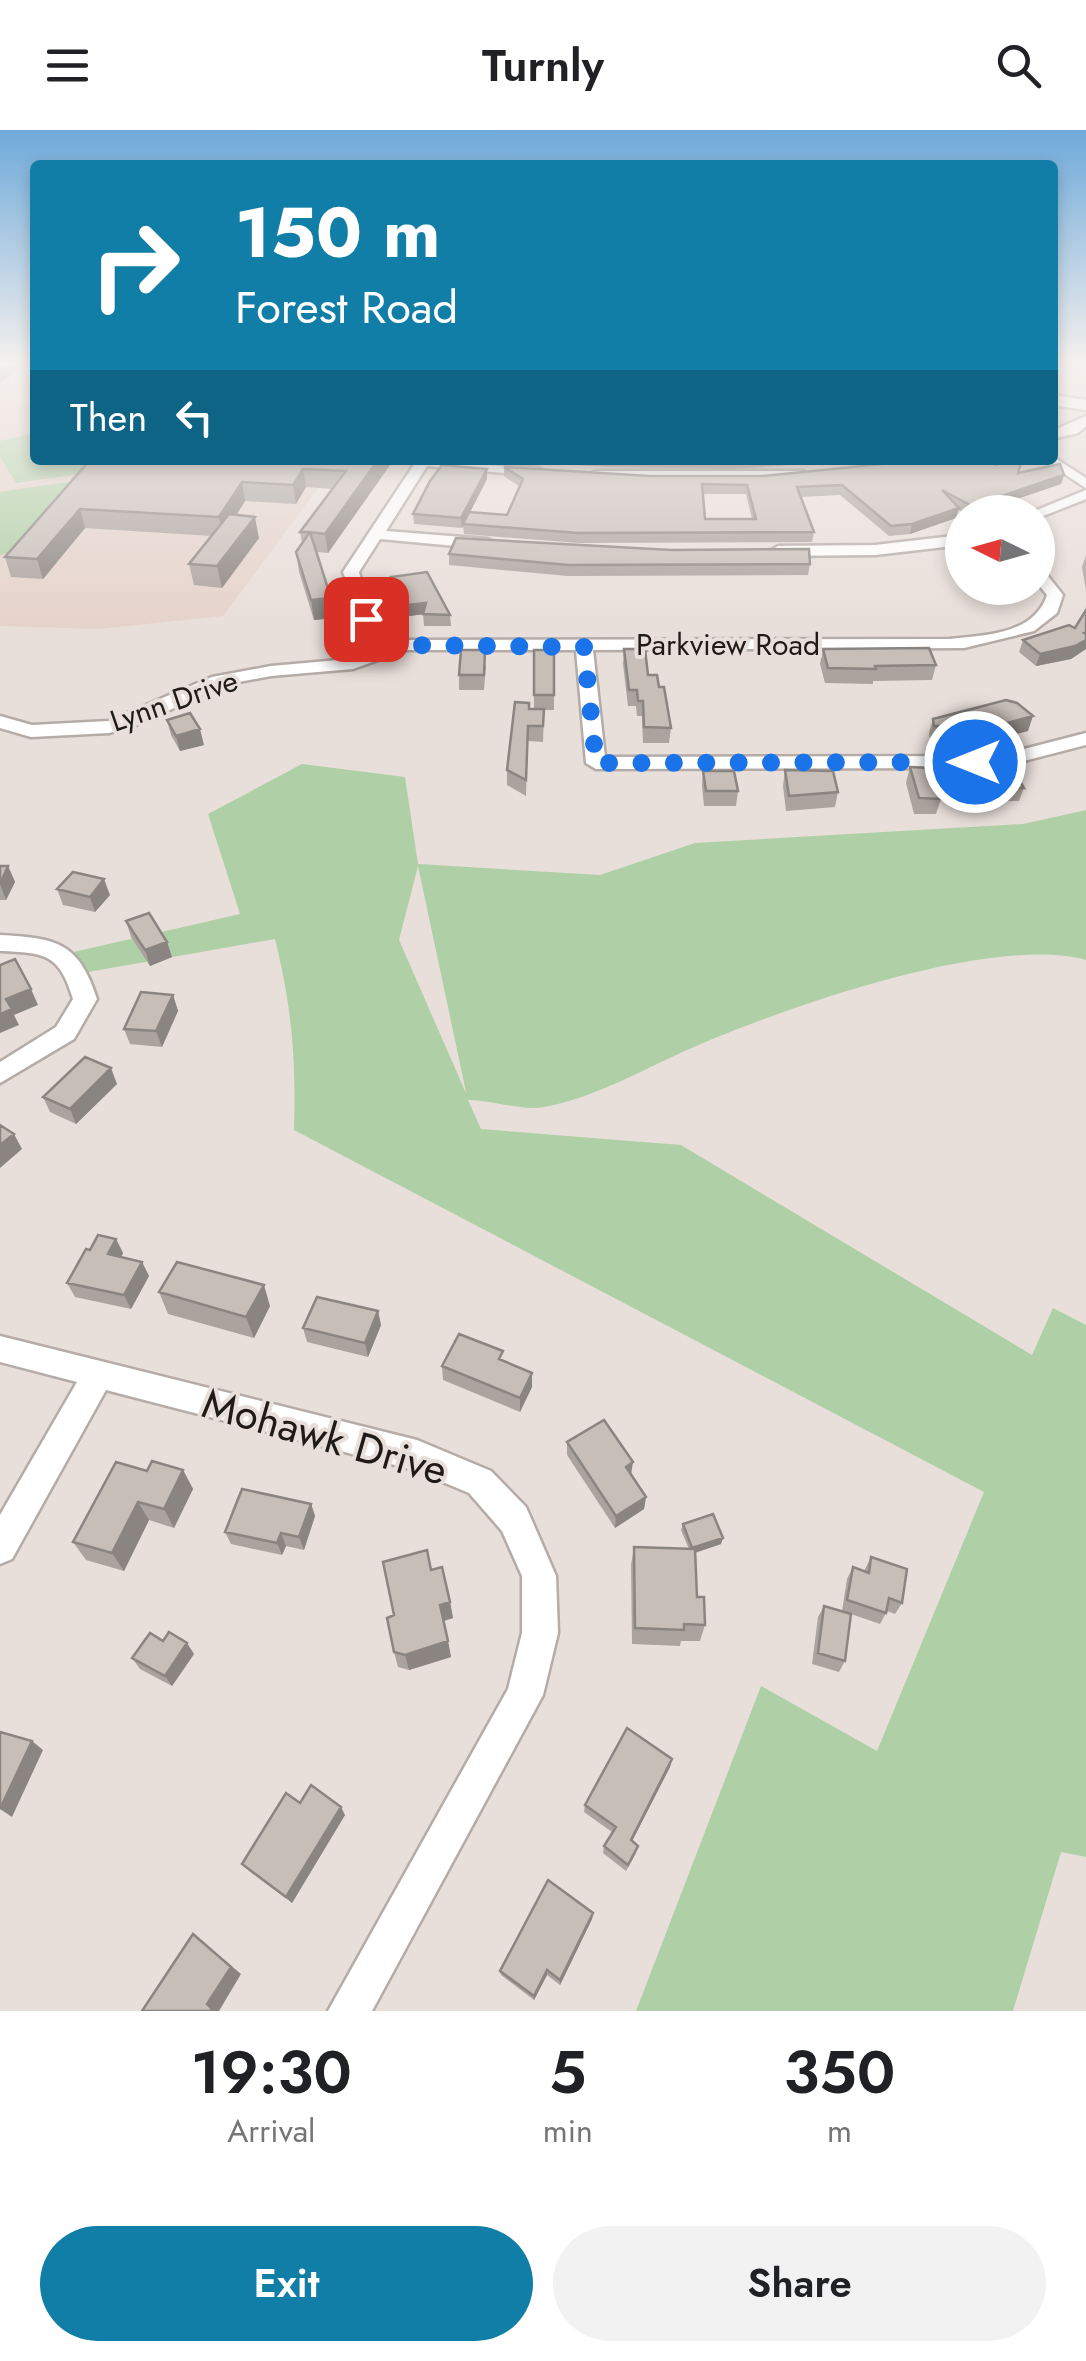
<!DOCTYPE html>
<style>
:root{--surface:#fff;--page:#f2f2f2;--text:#202124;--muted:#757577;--accent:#117ea7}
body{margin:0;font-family:Jost,sans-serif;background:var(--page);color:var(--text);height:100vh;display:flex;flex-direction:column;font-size:38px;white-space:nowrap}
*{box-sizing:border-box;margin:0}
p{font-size:32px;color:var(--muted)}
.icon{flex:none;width:55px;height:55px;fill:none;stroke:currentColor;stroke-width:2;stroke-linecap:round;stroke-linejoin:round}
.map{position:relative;height:1881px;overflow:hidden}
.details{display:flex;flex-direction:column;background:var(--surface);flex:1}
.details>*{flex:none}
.banner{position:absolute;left:30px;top:30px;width:1028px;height:305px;border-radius:10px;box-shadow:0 5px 15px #0003;background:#117ea7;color:#fff;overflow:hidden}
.needle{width:65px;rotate:275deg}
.controls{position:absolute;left:945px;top:365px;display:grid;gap:20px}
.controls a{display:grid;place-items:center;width:110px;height:110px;border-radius:50%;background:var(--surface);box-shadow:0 5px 15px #0003;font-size:50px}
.pin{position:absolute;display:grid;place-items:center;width:85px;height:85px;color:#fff;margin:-42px;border-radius:20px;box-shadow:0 5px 15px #0006}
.me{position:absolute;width:110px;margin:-55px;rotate:270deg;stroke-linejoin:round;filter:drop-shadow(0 0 8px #0008)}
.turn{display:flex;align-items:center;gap:35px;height:210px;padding:0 40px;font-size:45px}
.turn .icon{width:130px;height:130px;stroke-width:2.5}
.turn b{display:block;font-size:70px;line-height:85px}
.then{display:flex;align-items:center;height:95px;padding:0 40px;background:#0003;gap:20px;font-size:38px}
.eta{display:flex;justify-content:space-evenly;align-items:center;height:170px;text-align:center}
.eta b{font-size:60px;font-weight:600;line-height:70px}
.action{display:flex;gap:20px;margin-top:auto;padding:20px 40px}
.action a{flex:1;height:115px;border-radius:60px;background:var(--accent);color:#fff;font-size:40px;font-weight:600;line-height:115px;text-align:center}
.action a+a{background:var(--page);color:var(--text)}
header{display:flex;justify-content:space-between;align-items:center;height:130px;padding:0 40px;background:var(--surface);font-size:45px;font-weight:600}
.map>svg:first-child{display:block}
</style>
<header><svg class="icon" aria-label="menu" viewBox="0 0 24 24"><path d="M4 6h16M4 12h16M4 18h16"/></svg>Turnly<svg class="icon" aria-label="search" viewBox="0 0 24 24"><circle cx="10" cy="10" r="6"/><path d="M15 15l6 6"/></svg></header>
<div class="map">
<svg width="1086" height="1881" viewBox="0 0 1086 1881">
<rect width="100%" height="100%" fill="#e9dfda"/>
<path fill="#e5d3cb" d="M0,271L35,273V330H339L223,486L99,499L0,496Z"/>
<path fill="#afd0a6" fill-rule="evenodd" d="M35,303V330H104L94,342L16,353L0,327V311Z
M87,349L28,417L0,425V362Z
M302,634L405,647L418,734L600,745L695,713L1023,694L1086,680V830C992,804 784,878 694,917C647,937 596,968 544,977C521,981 492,970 468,970L481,999L681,1015L1032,1225L1053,1178L1086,1195V1727L1061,1722L1013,1881H636L761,1556L877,1621L984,1362L294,1000C296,928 292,878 275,809L66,846L52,827L240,784L208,684ZM418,736L466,962V963L399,810Z"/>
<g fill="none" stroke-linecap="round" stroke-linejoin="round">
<g stroke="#b5aba7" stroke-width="5">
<path id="minor" d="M1086,286V296L1078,303L1052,309V301Z
M1052,326L1086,348V358L1043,330H1052Z
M417,330L538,338L545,342L538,346L427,336L386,401L488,409L496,414L488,419L380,409L359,442C367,473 377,495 407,510L950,509C985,505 1034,505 1047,465L1038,454V439L1044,441L1063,465L1057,483L1034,501L964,518L593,520L605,627L975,626L1020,620L1086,603V615L1020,632L975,638L596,639L586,633L576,520H406L353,539L271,546L223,555L142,593L109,603L31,607L0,598V586L32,595L108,591L212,547L271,536L350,529L390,514L359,486L343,442Z
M598,341H803L810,345L803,349L593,348V342Z
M1086,360V369L1038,388V382H1032Z
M962,405V415L875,425L778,426L770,421L778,416L875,415Z
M0,805C56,808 79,812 97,869L74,909L0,953V932L56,897L73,869C59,823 45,823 0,821Z
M0,1206L417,1310L491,1341L526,1377L556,1446L558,1503L543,1565L372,1881H328L508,1559L522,1503V1446L502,1401L469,1363L414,1340L106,1260L12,1429L0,1434V1385L77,1252L0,1232Z"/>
</g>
<g stroke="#b5aba7" stroke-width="5">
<path id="secondary" d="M1052,265L1086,270V280L1052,275Z"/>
</g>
<use href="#minor" fill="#fff" fill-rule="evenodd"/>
<use href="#secondary" fill="#fff" fill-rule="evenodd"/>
</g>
<path fill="#aba39e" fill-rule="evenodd" d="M90,330H389L390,335L328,423L317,422L331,468L334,488L314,490L299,442L296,422L302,414L300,402L332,359L306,357L296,374L245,371L236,385L259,408L222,458L194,455L189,434L212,406L85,398L43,449L11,447L5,427Z
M482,330H869L733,339L608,337Z
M902,332L996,335L1019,343L1064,345L1061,354L979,382H963L958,380L956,388L910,404L889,406L840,365L801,367L814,402L812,412L578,413L464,404L463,396L462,398L414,394L413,384L487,339V349L470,382L507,385L520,357L504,346V337L650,346H763ZM703,364H746L752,389H705Z
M449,424L810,434L808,445L568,446L449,435Z
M1086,425V460L1082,437Z
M391,447L450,485L451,496H424L423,484L409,486L406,481H399L392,459Z
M1086,480V519L1071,529L1036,536L1019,522L1023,510L1075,498Z
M624,519L659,557L671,598L669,613H643L642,586H637L636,576H628L623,534Z
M823,519L936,535L932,550L873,551V554L825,553L820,534Z
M534,520H554V580H544L543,612L528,611L526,666L507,655V640L529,579H534Z
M486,535L484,560H459V545Z
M1006,570L1028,601L992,610H930L929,603L933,589Z
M167,590L204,615L180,621L171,605Z
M910,637L941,669L936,684H914L906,653Z
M785,640L838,662L835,677L786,681L783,656Z
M703,641L738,661L736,676H704L702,656Z
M957,647L1024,658L1019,671H954L953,660Z
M0,736H8L15,752L6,770H0Z
M57,759L110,765L95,782L63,775Z
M126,791L167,812L172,827L150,836L131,807Z
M173,865L178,881L162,917L130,914L124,899Z
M117,954L76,994L50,982L43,967Z
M116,1109L123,1123L121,1127L142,1132L149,1146L131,1179L75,1167L67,1153L90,1120Z
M159,1162L270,1176L254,1208L168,1184Z
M378,1181L381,1195L368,1227L307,1212L303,1198Z
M442,1236L532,1243V1257L520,1282L443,1250Z
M567,1312L631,1345L646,1367L644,1379L615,1398L567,1325Z
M183,1340L193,1359L174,1398L149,1390L124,1441L86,1430L73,1412L147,1341Z
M311,1374L315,1386L304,1420L286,1416L282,1425L231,1414L225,1402Z
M683,1394L721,1414L695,1423L697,1467L705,1495L700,1511H681L680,1516L632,1514L631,1435L634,1417L689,1419L681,1400Z
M871,1427L902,1473L895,1484L887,1481L880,1494L851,1484L845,1531L839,1542L812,1534L818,1487L824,1476L842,1481L847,1449L853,1437L864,1441Z
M431,1440L450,1472L453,1488L444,1491L451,1527L409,1540L398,1537L394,1522V1485Z
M163,1511L194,1524L172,1556L140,1539L132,1528Z
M672,1629L670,1637L632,1711L636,1723L626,1741L603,1723L604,1716L612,1702L584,1682L585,1675Z
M300,1673L345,1685L292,1773L249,1741L242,1734Z
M593,1783L592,1789L560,1855L547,1845L534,1870L501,1845L500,1841Z"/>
<path fill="#8b8581" d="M8,233H16L19,240L0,253V239Z
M379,330H389L390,335L328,423L325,404Z
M303,339L306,357L296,374L293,355Z
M487,339V349L462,398L461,388Z
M1064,345L1061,354L979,382H970L972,376Z
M242,352L245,371L223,406L219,387Z
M959,378L956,388L910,404L912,394Z
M80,379L85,398L43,449L37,429Z
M255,387L259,408L222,458L217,436Z
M331,468L334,488L314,490L311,470Z
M405,469L406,481H399L398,470Z
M426,473V484L409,486L408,475Z
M1086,502V519L1071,529L1036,536L1040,524Z
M1033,586L1028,601L992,610L996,596Z
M200,599L204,615L180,621L176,606Z
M8,736L15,752L6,770L0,754Z
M104,749L110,765L95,782L90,767Z
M167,812L172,827L150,836L145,820Z
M31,859L38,875L14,885L19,895L0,903V884L6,869Z
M173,865L178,881L162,917L156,901Z
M111,938L117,954L76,994L70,979Z
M14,1004L22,1019L0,1038V1015Z
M116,1109L123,1123L115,1139L108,1124Z
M142,1132L149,1146L131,1179L124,1165Z
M264,1155L270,1176L254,1208L246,1187Z
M378,1181L381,1195L368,1227L365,1213Z
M532,1243V1257L520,1282V1268Z
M633,1332L631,1345L626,1337Z
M183,1340L193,1359L174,1398L164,1379Z
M646,1367L644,1379L615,1398L616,1386Z
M138,1372L149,1390L124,1441L112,1423Z
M311,1374L315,1386L304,1420L299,1407Z
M281,1403L286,1416L282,1425L277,1413Z
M723,1408L721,1414L691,1424L692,1418Z
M450,1472L453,1488L443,1491L440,1475Z
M448,1511L451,1527L409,1540L405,1525Z
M187,1513L194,1524L172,1556L165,1546Z
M32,1611L43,1620L12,1687L0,1679Z
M672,1629L670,1637L629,1717L631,1710Z
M341,1677L345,1685L292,1773L286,1767Z
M593,1783L592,1789L560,1855V1850Z
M193,1804L241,1844L219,1881H210L207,1874Z
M547,1840V1845L534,1870V1866Z"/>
<path fill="#c7beb8" stroke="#8b8581" stroke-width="2.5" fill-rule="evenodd" d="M90,330H378L325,404L310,402L331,468L311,470L296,422L310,402H300L346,341L303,339L293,355L242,352L219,387L80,379L37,429L5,427Z
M908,330H988L996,335L998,330H1022L1018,343L1060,334L1064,345L972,376L942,360L959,378L912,394L891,396L842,355L797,357L814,402L578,403L463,394L469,382L507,385L523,349L504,337L650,346H763L902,332ZM702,354L747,355L756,389H705Z
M442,335L487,339L461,388L413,384L430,351Z
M229,384L255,387L217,436L189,434Z
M456,408L672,420L809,419L810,434L568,435L449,424Z
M427,442L450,485L423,484L426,473L408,475L405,469L398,470L391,447Z
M1086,480V502L1084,503L1086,504V510L1075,516L1040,524L1023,510L1069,495L1075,498Z
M929,518L936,535L875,536L876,539L828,538L823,519Z
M624,519H645L648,545H657L659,557H664L671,598L644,597L643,571H638L637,560H629Z
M461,520H485L484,545H459Z
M534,520H554V565H534Z
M1006,570L1017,573L1033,586L996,596H934L933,589Z
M515,572L529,573V579H544L543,596H528L526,650L507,640Z
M190,583L200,599L176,606L167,590Z
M910,637L931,638L941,669L919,668Z
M1013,639L1024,658H958L957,647Z
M785,640L833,641L838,662L789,666Z
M703,641H734L738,661H706Z
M0,736H8L0,754Z
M73,742L104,749L90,767L57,759Z
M149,783L167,812L145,820L126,791Z
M15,829L31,859L6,869L12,879L0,884V835Z
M141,862L173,865L156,901L124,899Z
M85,927L111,938L70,979L43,967Z
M0,995L14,1004L0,1015Z
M98,1105L116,1109L108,1124L142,1132L124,1165L67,1153L86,1119L90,1120Z
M177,1132L264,1155L246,1187L159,1162Z
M317,1167L378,1181L365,1213L303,1198Z
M459,1204L503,1221L499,1229L532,1243L520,1268L442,1236Z
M604,1290L633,1332L626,1337L646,1367L616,1386L567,1312Z
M152,1331L183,1340L164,1379L138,1372L112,1423L73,1412L116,1332L147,1341Z
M242,1359L311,1374L299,1407L281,1403L277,1413L225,1402Z
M713,1384L723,1408L692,1418L683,1394Z
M634,1417L695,1419L697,1467H704L705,1495L684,1494V1500L635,1498Z
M427,1420L431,1440L442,1437L450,1472L440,1475L448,1511L405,1525L394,1522L387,1488L394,1485L383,1432Z
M871,1427L907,1439L902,1473L889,1468L886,1483L847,1470L853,1437L869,1443Z
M824,1476L851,1484L845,1531L818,1523Z
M169,1502L187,1513L165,1546L132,1528L150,1503L163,1511Z
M627,1598L672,1629L631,1710L638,1716L628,1735L604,1716L616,1697L585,1675Z
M0,1602L32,1611L0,1679Z
M311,1655L341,1677L286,1767L242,1734L286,1663L300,1673Z
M548,1750L593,1783L560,1850L547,1840L534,1866L500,1841Z
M193,1804L231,1837L207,1874L212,1879L210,1881H142Z"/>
<linearGradient id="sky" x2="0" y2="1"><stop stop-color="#6eaada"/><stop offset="0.47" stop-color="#f5f1ee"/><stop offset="1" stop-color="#f5f1ee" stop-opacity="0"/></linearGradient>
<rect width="1086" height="497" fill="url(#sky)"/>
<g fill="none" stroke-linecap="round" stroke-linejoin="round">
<path stroke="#1a73e8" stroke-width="18" stroke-dasharray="0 32.4" d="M366,489L381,504L404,515L584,517L596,633L975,632"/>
</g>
<g text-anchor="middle" stroke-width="8" stroke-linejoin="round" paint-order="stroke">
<g font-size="30" fill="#1e1b19" stroke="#e9dfda">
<text x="728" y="525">Parkview Road</text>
<text transform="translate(174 571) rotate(-19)" y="10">Lynn Drive</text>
</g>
<g font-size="42" fill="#1e1b19" stroke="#e9dfda">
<text transform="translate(325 1306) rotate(16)" y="15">Mohawk Drive</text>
</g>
</g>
</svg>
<div class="controls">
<a><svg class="needle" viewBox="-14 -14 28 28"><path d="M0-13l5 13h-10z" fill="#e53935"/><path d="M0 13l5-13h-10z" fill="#757577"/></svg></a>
</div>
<div class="pin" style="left:366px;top:489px;background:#d93025"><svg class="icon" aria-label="arrive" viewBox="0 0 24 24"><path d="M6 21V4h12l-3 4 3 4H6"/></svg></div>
<svg class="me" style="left:975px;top:632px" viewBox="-20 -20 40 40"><circle r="17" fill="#1a73e8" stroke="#fff" stroke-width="3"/><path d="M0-11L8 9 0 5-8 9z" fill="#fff"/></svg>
<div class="banner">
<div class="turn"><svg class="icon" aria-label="right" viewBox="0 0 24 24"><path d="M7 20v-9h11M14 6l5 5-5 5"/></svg><div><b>150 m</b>Forest Road</div></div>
<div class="then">Then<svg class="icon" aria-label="left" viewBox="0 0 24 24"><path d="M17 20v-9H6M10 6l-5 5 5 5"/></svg></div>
</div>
</div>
<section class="details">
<div class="eta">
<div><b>19:30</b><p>Arrival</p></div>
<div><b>5</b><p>min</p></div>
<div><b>350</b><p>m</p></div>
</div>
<div class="action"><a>Exit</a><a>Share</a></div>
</section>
